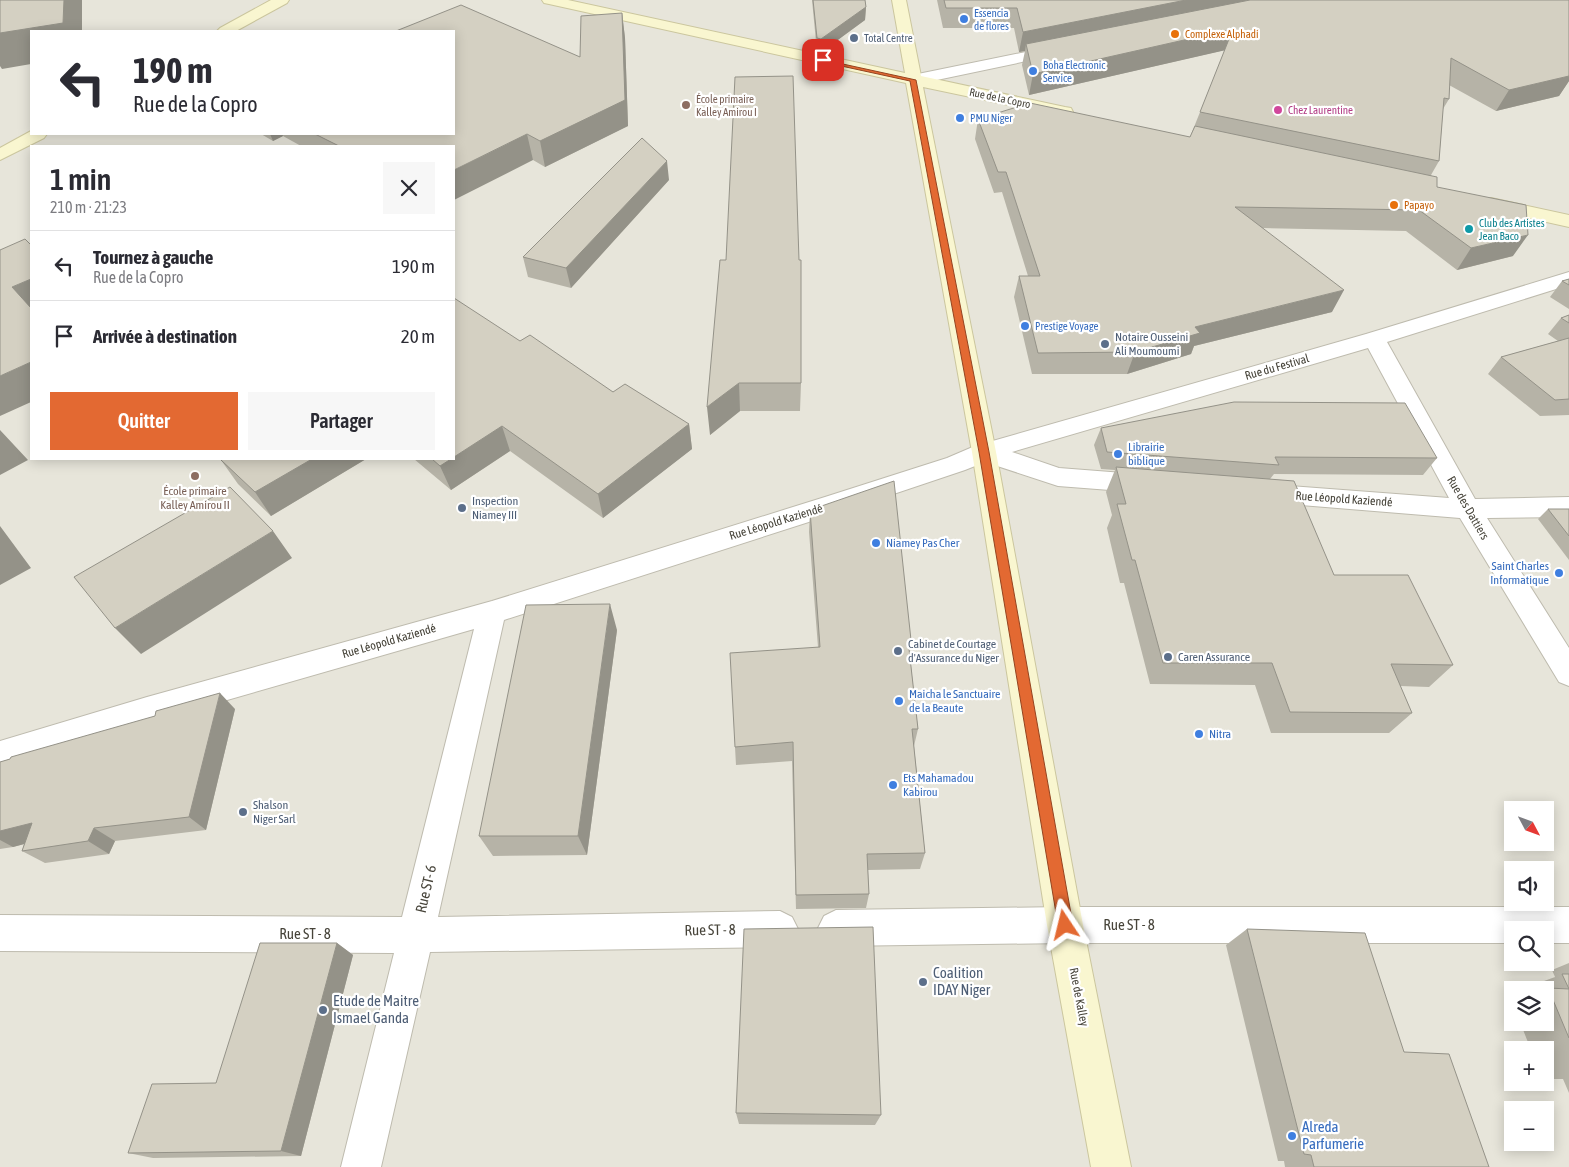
<!DOCTYPE html>
<html lang="fr">
<meta charset="utf-8">
<style>
:root{--surface:#fff;--page:#f7f7f7;--text:#2b2b33;--muted:#7c7c81;--line:#e1e1e2;--accent:#e36932}
body{margin:0;font-family:"Asap Condensed",sans-serif;background:var(--page);color:var(--text);height:100vh;display:flex;flex-direction:column;font-size:19px;white-space:nowrap}
*{box-sizing:border-box;margin:0}
p{font-size:16px;color:var(--muted)}
.icon{flex:none;width:28px;height:28px;fill:none;stroke:currentColor;stroke-width:2;stroke-linecap:round;stroke-linejoin:round}
.map{position:relative;flex:1;overflow:hidden}
.drawer{position:absolute;left:30px;top:145px;width:425px;height:315px;display:flex;flex-direction:column;background:var(--surface);border-radius:0px;box-shadow:0 2px 12px #0003}
.drawer>*{flex:none}
.banner{position:absolute;left:30px;top:30px;width:425px;height:105px;border-radius:0px;box-shadow:0 2px 12px #0003;background:#fff;color:var(--text);overflow:hidden}
.needle{width:32px;rotate:131deg}
.fabs{position:absolute;left:1504px;top:801px;display:grid;gap:10px}
.fabs a{display:grid;place-items:center;width:50px;height:50px;border-radius:0px;background:var(--surface);box-shadow:0 2px 12px #0003;font-size:25px}
.pin{position:absolute;display:grid;place-items:center;width:42px;height:42px;color:#fff;margin:-21px;border-radius:10px;box-shadow:0 2px 8px #0006}
.me{position:absolute;width:55px;margin:-28px;rotate:350deg;stroke-linejoin:round;filter:drop-shadow(0 0 4px #0008)}
.turn{display:flex;align-items:center;gap:18px;height:105px;padding:0 20px;font-size:22px}
.turn .icon{width:65px;height:65px;stroke-width:2.5}
.turn b{display:block;font-size:35px;line-height:42px}
.round{display:grid;place-items:center;flex:none;width:52px;height:52px;border-radius:0px;background:var(--page)}
.head{display:flex;align-items:center;justify-content:space-between;height:85px;padding:0 20px}
h1{font-size:30px;font-weight:600;line-height:38px}
.primary-button{display:flex;gap:10px;margin-top:auto;padding:10px 20px}
.primary-button a{flex:1;height:58px;border-radius:0px;background:var(--accent);color:#fff;font-size:20px;font-weight:600;line-height:58px;text-align:center}
.primary-button a+a{background:var(--page);color:var(--text)}
ul{padding:0;list-style:none}
li{display:flex;align-items:center;gap:15px;height:70px;padding:0 20px;border-top:1px solid var(--line)}
li div{flex:1}
li b{display:block;font-size:19px}
li em{font-style:normal}
.map>svg:first-child{display:block}
</style>
<div class="map">
<svg width="1569" height="1167" viewBox="0 0 1569 1167">
<rect width="100%" height="100%" fill="#f4f3eb"/>
<path fill="#e7e5da" fill-rule="evenodd" d="M0,0H1569V1167H0ZM31,31H454V134H31ZM31,146H454V459H31ZM1512,810H1545V842H1512ZM1512,870H1545V902H1512ZM1512,930H1545V962H1512ZM1512,990H1545V1022H1512ZM1512,1050H1545V1082H1512ZM1512,1110H1545V1142H1512Z"/>
<g fill="none" stroke-linecap="round" stroke-linejoin="round">
<g stroke="#bebbae" stroke-width="2">
<path id="street" d="M1060,45L1065,47L1068,50L1065,53L913,85L907,83L905,80L907,77L913,75Z
M1569,272V285L1387,342L1475,499L1569,497V517L1487,518L1569,648V686L1559,682L1460,518L1264,502L1255,500L1251,493L1255,486L1264,484L1449,498L1368,348L1012,452L1059,468L1149,475L1158,477L1162,484L1158,491L1149,493L1058,486L985,462L965,470L843,511L504,620L438,917L780,911L792,917L798,929L792,941L780,947L430,952L381,1167H341L394,953L0,951V915L402,917L474,629L147,723L0,769V741L147,697L492,601L825,497L947,458L975,446L1366,334Z
M1065,907H1569V943H1545V930H1512V943H1065L836,946L824,940L818,928L824,916L836,910Z"/>
</g>
<g stroke="#cbc69e" stroke-width="2">
<path id="secondary" d="M271,0H289L287,3L236,31H217L220,28Z
M542,0H568L905,73L892,0H906L921,76L1065,107L1071,108L1073,112L1071,116L1065,117L923,87L996,452L1083,925L1131,1167H1091L1047,925L972,452L906,83L549,4L544,3Z
M31,131V134H47L44,138L0,160V148Z
M1491,198L1569,215V227L1484,208L1482,204L1484,200Z"/>
</g>
<use href="#street" fill="#fff" fill-rule="evenodd"/>
<use href="#secondary" fill="#f9f6d0" fill-rule="evenodd"/>
</g>
<path fill="#b6b3a7" d="M812,0H865L866,7L865,20L820,53L817,52Z
M937,0H1569V81L1559,96L1496,111L1449,85V99L1443,109L1439,161L1431,175L1437,187L1513,256L1457,270L1406,231L1263,228L1332,312L1194,346L1191,354L1127,374H1032L1014,297L1019,276H1028L1002,192L994,193L975,139L978,119L1190,137L1225,50L1029,95L1022,65L1025,51L1019,52L1014,28H943Z
M622,13L625,38L628,126L545,167L533,160L454,146H301L283,136L273,141L261,134H454L580,57Z
M669,180L571,288L528,277L523,257Z
M720,260L801,383L800,411H740L710,435Z
M1569,279V309L1550,297L1562,281Z
M1569,315V415L1540,416L1488,374L1501,357L1558,341L1548,334L1561,318Z
M520,341L613,392L689,424L692,449L603,518L510,451L451,490L414,459H454Z
M1101,428L1437,458L1423,475L1274,474L1270,479L1334,575L1453,665L1429,687L1400,686L1412,713L1389,733H1271L1255,685L1150,684L1124,583H1120L1107,528L1112,515L1106,492L1115,470L1101,469L1094,445Z
M366,459L271,516L238,484L221,460Z
M1548,509H1569V560L1538,519Z
M810,510L911,640L909,649L918,729L914,746L925,853L920,869L868,870L869,894L866,908L796,909L792,761L736,765L735,747L818,647L809,532Z
M617,630L587,855L493,856L479,836Z
M235,709L206,830L115,841L109,854L45,863L22,851L24,844L13,847L0,849V762L10,759Z
M1247,929L1404,1052L1489,1167H1285L1284,1161H1278L1226,945Z
M337,943L353,955L301,1156L153,1158L128,1153L216,1083Z
M1569,963V1093L1563,1079H1545V1050H1531L1520,1022H1545V990H1526L1525,988L1555,977L1552,970Z
M736,1113L881,1115L875,1125L739,1124Z"/>
<path fill="#949288" d="M64,0H82V31H31V64L2,69L0,66V33Z
M1186,0H1280L1026,44L1025,51L1019,52L1023,32Z
M866,7L865,20L820,53L821,39Z
M622,13L625,38L628,126L545,167L540,141Z
M1233,29L1226,50L1029,95L1033,74Z
M1569,76V81L1559,96L1496,111L1509,90Z
M270,134H282L283,136L273,141Z
M527,134L533,160L454,200V170Z
M667,161L669,180L571,288L566,268Z
M1528,235L1513,256L1457,270L1471,248Z
M31,279V312L12,287Z
M1344,290L1332,312L1194,346L1191,354L1127,374L1135,352L1195,327Z
M31,362V402L0,416V376Z
M739,383L740,411L710,435L707,407Z
M689,424L692,449L603,518L598,494Z
M502,426L510,451L451,490L440,466L451,459H454V457Z
M0,430L28,460L0,475Z
M312,459H366L271,516L255,492Z
M0,526L31,568L0,585Z
M273,531L292,558L141,654L115,628Z
M610,604L617,630L587,855L578,836Z
M220,693L235,709L206,830L189,817Z
M32,823L54,836L13,847L0,840V831Z
M94,828L115,841L109,854L88,841Z
M337,943L353,955L301,1156L281,1151Z"/>
<path fill="#d4d0c2" stroke="#949288" d="M0,0H64L63,23L0,33Z
M813,0H865L866,7L821,39L817,38Z
M944,0H1186L1023,32L1017,8H946Z
M1250,0H1569V76L1509,90L1451,58L1449,99L1444,98L1439,161L1200,112L1233,29L1033,74L1026,44Z
M461,5L580,57L581,16L622,13L625,100L540,141L527,134L454,170V146H339L315,134H454V31H396Z
M793,76L799,260H801V383H739L707,407L720,260H726L735,77Z
M1030,103L1190,137L1195,126L1437,177V187L1526,205L1528,235L1471,248L1419,210L1235,207L1344,290L1195,327L1200,333L1135,352L1038,353L1019,276H1040L1006,172H998L978,119Z
M642,138L667,161L566,268L523,257Z
M25,239L31,245V279L12,287L31,308V362L0,376V250Z
M1569,279V285L1562,281Z
M454,298L520,341L530,335L613,392L625,384L689,424L598,494L502,426L454,457Z
M1569,315V323L1561,318Z
M1569,338V399L1555,400L1501,357Z
M1234,402L1405,403L1437,458L1275,457L1279,465L1107,452L1101,428Z
M224,459H312L255,492L221,460Z
M432,459H451L440,466Z
M1116,467L1294,481L1334,575H1408L1453,665L1391,664L1412,713L1290,712L1272,663H1163L1135,560H1132L1117,504H1126Z
M894,481L911,640H908L918,729H912L925,853L867,854L869,894L796,895L793,742L735,747L730,653L820,647L810,510Z
M230,487L273,531L115,628L74,577Z
M1548,509H1569V536Z
M610,604L578,836H479L526,605Z
M220,693L189,817L94,828L88,841L22,851L32,823L0,831V762L10,759L11,757L155,716L156,711Z
M873,927L881,1115L736,1113L744,929Z
M1247,929L1365,933L1404,1052L1449,1054L1489,1167H1314L1311,1155L1304,1154Z
M260,943H337L281,1151L128,1153L152,1084L216,1083Z
M1562,974H1569V1038L1548,988L1569,989Z"/>
<path fill="#e36932" stroke="#944420" d="M820,59L916,80L989,452L1073,925L1071,930L1065,932L1060,930L1058,925L979,452L910,81L823,62L819,60Z"/>
<g fill="#3f7fe0" stroke="#fff" stroke-width="2">
<circle cx="964" cy="19" r="5"/>
<circle cx="1033" cy="71" r="5"/>
<circle cx="960" cy="118" r="5"/>
<circle cx="1025" cy="326" r="5"/>
<circle cx="1118" cy="454" r="5"/>
<circle cx="876" cy="543" r="5"/>
<circle cx="1559" cy="573" r="5"/>
<circle cx="899" cy="701" r="5"/>
<circle cx="1199" cy="734" r="5"/>
<circle cx="893" cy="785" r="5"/>
<circle cx="1292" cy="1136" r="5"/>
</g>
<g fill="#e8710a" stroke="#fff" stroke-width="2">
<circle cx="1175" cy="34" r="5"/>
<circle cx="1394" cy="205" r="5"/>
</g>
<g fill="#5c6f8a" stroke="#fff" stroke-width="2">
<circle cx="854" cy="38" r="5"/>
<circle cx="1105" cy="344" r="5"/>
<circle cx="462" cy="508" r="5"/>
<circle cx="898" cy="651" r="5"/>
<circle cx="1168" cy="657" r="5"/>
<circle cx="243" cy="812" r="5"/>
<circle cx="923" cy="982" r="5"/>
<circle cx="323" cy="1010" r="5"/>
</g>
<g fill="#8d6e63" stroke="#fff" stroke-width="2">
<circle cx="686" cy="105" r="5"/>
<circle cx="195" cy="476" r="5"/>
</g>
<circle fill="#d1479c" stroke="#fff" stroke-width="2" cx="1278" cy="110" r="5"/>
<circle fill="#0f9aa8" stroke="#fff" stroke-width="2" cx="1469" cy="229" r="5"/>
<g text-anchor="middle" stroke-width="4.5" stroke-linejoin="round" paint-order="stroke">
<g font-size="11" fill="#366cbe" stroke="#fff" text-anchor="start">
<text x="974" y="17">Essencia<tspan x="974" dy="13">de flores</tspan></text>
<text x="1043" y="69">Boha Electronic<tspan x="1043" dy="13">Service</tspan></text>
<text x="970" y="122">PMU Niger</text>
<text x="1035" y="330">Prestige Voyage</text>
</g>
<g font-size="11" fill="#c56008" stroke="#fff" text-anchor="start">
<text x="1185" y="38">Complexe Alphadi</text>
<text x="1404" y="209">Papayo</text>
</g>
<g font-size="11" fill="#4e5e75" stroke="#fff" text-anchor="start">
<text x="864" y="42">Total Centre</text>
</g>
<g font-size="11" fill="#47443a" stroke="#fff">
<text transform="translate(1000 98) rotate(12)" y="4">Rue de la Copro</text>
</g>
<g font-size="11" fill="#785e54" stroke="#fff" text-anchor="start">
<text x="696" y="103">École primaire<tspan x="696" dy="13">Kalley Amirou I</tspan></text>
</g>
<g font-size="11" fill="#b23c85" stroke="#fff" text-anchor="start">
<text x="1288" y="114">Chez Laurentine</text>
</g>
<g font-size="11" fill="#0d838f" stroke="#fff" text-anchor="start">
<text x="1479" y="227">Club des Artistes<tspan x="1479" dy="13">Jean Baco</tspan></text>
</g>
<g font-size="12" fill="#4e5e75" stroke="#fff" text-anchor="start">
<text x="1115" y="341">Notaire Ousseini<tspan x="1115" dy="14">Ali Moumoumi</tspan></text>
<text x="472" y="505">Inspection<tspan x="472" dy="14">Niamey III</tspan></text>
<text x="908" y="648">Cabinet de Courtage<tspan x="908" dy="14">d'Assurance du Niger</tspan></text>
<text x="1178" y="661">Caren Assurance</text>
<text x="253" y="809">Shalson<tspan x="253" dy="14">Niger Sarl</tspan></text>
</g>
<g font-size="12" fill="#47443a" stroke="#fff">
<text transform="translate(1277 367) rotate(-16)" y="4">Rue du Festival</text>
<text transform="translate(1344 499) rotate(4)" y="4">Rue Léopold Kaziendé</text>
<text transform="translate(1468 508) rotate(60)" y="4">Rue des Dattiers</text>
<text transform="translate(776 522) rotate(-17)" y="4">Rue Léopold Kaziendé</text>
<text transform="translate(389 641) rotate(-16)" y="4">Rue Léopold Kaziendé</text>
<text transform="translate(1079 997) rotate(79)" y="4">Rue de Kalley</text>
</g>
<g font-size="12" fill="#366cbe" stroke="#fff" text-anchor="start">
<text x="1128" y="451">Librairie<tspan x="1128" dy="14">biblique</tspan></text>
<text x="886" y="547">Niamey Pas Cher</text>
<text x="1549" y="570" text-anchor="end">Saint Charles<tspan x="1549" dy="14">Informatique</tspan></text>
<text x="909" y="698">Maicha le Sanctuaire<tspan x="909" dy="14">de la Beaute</tspan></text>
<text x="1209" y="738">Nitra</text>
<text x="903" y="782">Ets Mahamadou<tspan x="903" dy="14">Kabirou</tspan></text>
</g>
<g font-size="12" fill="#785e54" stroke="#fff">
<text x="195" y="495">École primaire<tspan x="195" dy="14">Kalley Amirou II</tspan></text>
</g>
<g font-size="15" fill="#47443a" stroke="#fff">
<text transform="translate(426 889) rotate(-77)" y="5">Rue ST- 6</text>
<text x="1129" y="930">Rue ST - 8</text>
<text transform="translate(710 930) rotate(-1)" y="5">Rue ST - 8</text>
<text x="305" y="939">Rue ST - 8</text>
</g>
<g font-size="15" fill="#4e5e75" stroke="#fff" text-anchor="start">
<text x="933" y="978">Coalition<tspan x="933" dy="17">IDAY Niger</tspan></text>
<text x="333" y="1006">Etude de Maitre<tspan x="333" dy="17">Ismael Ganda</tspan></text>
</g>
<g font-size="15" fill="#366cbe" stroke="#fff" text-anchor="start">
<text x="1302" y="1132">Alreda<tspan x="1302" dy="17">Parfumerie</tspan></text>
</g>
</g>
</svg>
<div class="fabs">
<a><svg class="needle" viewBox="-14 -14 28 28"><path d="M0-13l5 13h-10z" fill="#e53935"/><path d="M0 13l5-13h-10z" fill="#7c7c81"/></svg></a>
<a><svg class="icon" aria-label="sound" viewBox="0 0 24 24"><path d="M4 9h4l5-4v14l-5-4H4zM17 9q2 3 0 6"/></svg></a>
<a><svg class="icon" aria-label="search" viewBox="0 0 24 24"><circle cx="10" cy="10" r="6"/><path d="M15 15l6 6"/></svg></a>
<a><svg class="icon" aria-label="layers" viewBox="0 0 24 24"><path d="M12 4l9 5-9 5-9-5zM3 14l9 5 9-5"/></svg></a>
<a>+</a>
<a>−</a>
</div>
<div class="pin" style="left:823px;top:60px;background:#d93025"><svg class="icon" aria-label="arrive" viewBox="0 0 24 24"><path d="M6 21V4h12l-3 4 3 4H6"/></svg></div>
<svg class="me" style="left:1065px;top:925px" viewBox="-20 -20 40 40"><path d="M0-17L14 15 0 8-14 15z" fill="#e36932" stroke="#fff" stroke-width="4"/></svg>
<div class="banner">
<div class="turn"><svg class="icon" aria-label="left" viewBox="0 0 24 24"><path d="M17 20v-9H6M10 6l-5 5 5 5"/></svg><div><b>190 m</b>Rue de la Copro</div></div>
</div>
<section class="drawer">
<div class="head"><div><h1>1 min</h1><p>210 m · 21:23</p></div><a class="round"><svg class="icon" aria-label="close" viewBox="0 0 24 24"><path d="M6 6l12 12M18 6L6 18"/></svg></a></div>
<ul>
<li><svg class="icon" aria-label="left" viewBox="0 0 24 24"><path d="M17 20v-9H6M10 6l-5 5 5 5"/></svg><div><b>Tournez à gauche</b><p>Rue de la Copro</p></div><em>190 m</em></li>
<li><svg class="icon" aria-label="arrive" viewBox="0 0 24 24"><path d="M6 21V4h12l-3 4 3 4H6"/></svg><div><b>Arrivée à destination</b></div><em>20 m</em></li>
</ul>
<div class="primary-button"><a>Quitter</a><a>Partager</a></div>
</section>
</div>
